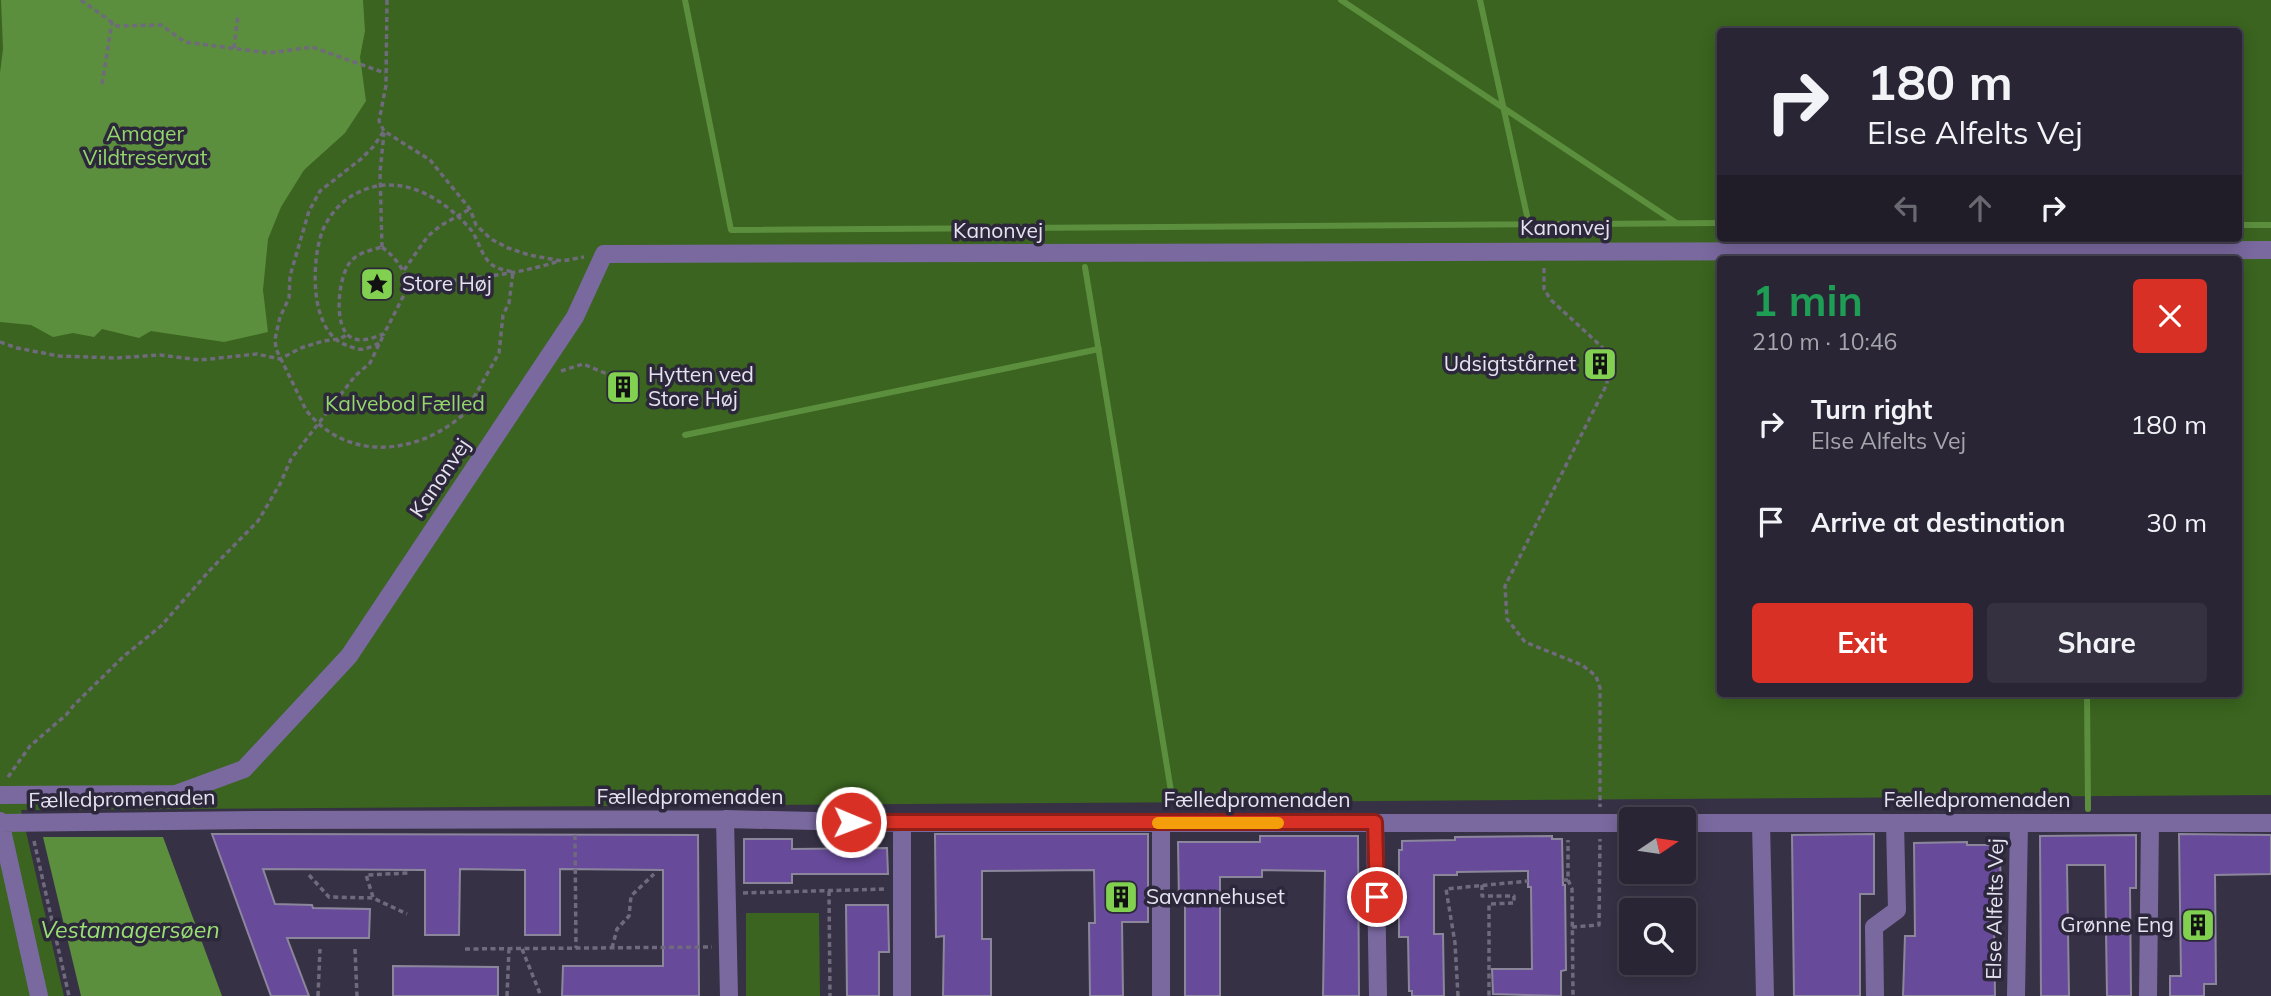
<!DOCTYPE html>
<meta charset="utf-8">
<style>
:root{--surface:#292534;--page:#353140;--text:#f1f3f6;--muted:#a5a5ac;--line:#45424f;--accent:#d93025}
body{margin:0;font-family:Mulish,sans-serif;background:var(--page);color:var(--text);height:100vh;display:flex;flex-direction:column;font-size:26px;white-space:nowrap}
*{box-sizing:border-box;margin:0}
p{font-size:23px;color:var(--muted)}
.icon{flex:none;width:38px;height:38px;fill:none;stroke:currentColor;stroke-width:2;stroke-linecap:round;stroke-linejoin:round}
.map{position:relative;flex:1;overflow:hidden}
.panel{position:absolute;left:1717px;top:256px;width:525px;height:441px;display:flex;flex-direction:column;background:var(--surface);border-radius:7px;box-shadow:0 4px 18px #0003,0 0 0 2px var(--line)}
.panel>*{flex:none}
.guide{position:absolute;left:1717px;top:28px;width:525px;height:214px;border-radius:7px;box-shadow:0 4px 18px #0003,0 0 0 2px var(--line);background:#292534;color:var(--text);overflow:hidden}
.needle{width:46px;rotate:77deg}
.buttons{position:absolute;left:1619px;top:807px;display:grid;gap:14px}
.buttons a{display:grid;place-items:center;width:77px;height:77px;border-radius:7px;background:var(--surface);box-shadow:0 4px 18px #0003,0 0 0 2px var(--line);font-size:35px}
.pin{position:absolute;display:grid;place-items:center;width:60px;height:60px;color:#fff;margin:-30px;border:4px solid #fff;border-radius:50%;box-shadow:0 2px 7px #0007}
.me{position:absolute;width:77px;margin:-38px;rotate:91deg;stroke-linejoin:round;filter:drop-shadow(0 0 5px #0008)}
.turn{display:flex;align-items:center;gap:24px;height:147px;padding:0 35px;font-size:32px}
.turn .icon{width:91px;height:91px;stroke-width:2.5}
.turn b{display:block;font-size:49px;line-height:60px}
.lanes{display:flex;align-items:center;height:66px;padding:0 35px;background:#0003;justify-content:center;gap:35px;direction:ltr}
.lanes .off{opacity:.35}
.round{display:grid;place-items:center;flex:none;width:74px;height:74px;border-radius:7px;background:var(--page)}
.headline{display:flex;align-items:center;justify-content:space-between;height:119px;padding:0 35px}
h1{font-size:42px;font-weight:700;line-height:52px;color:#1e9e55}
.cta{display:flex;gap:14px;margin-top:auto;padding:14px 35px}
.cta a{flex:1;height:80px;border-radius:7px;background:var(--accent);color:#fff;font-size:28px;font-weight:700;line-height:80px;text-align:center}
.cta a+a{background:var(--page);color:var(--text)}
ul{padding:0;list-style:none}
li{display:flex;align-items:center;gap:21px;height:98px;padding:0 35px}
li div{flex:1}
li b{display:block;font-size:26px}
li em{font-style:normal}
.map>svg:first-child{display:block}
</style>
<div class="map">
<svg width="2271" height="996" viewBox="0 0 2271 996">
<rect width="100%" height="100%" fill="#373145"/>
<path fill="#3a641f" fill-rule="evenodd" d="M0,0H2271V795L21,810L64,996H0ZM1720,32H2238V238H1720ZM1720,259H2238V693H1720Z
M746,913H819L820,996H746Z"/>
<path fill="#5c8f3d" d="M1,0H363L365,31L360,57L366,101L345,133L304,170L281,207L268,239L263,290L268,332L224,342L151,331L139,338L102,329L94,337L73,333L53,337L31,325L0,322V73L3,49Z
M43,837H163L222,996H81Z"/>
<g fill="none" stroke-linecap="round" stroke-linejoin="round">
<path stroke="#5c8f3d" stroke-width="6" d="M685,0L731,230L1720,223
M1341,0L1675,222
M1480,0L1529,225
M2238,225H2271
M1085,267L1171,791
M685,435L1099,349
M2087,693L2088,809"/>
</g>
<path fill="#674a9a" stroke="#8c869d" stroke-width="2" d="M1591,351H1610V377L1591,378Z
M611 387a13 13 0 1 1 26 0a13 13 0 1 1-26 0Z
M212,834L698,835L699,996H562L563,966H663V870L560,869V935H525V870L460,869L459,935H425V870L263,869L275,904L312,905L313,908L370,909L369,938H287L309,996H271Z
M935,834H1148V922H1122L1123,996H1090L1089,923H1095L1094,870L982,871V939H991V996H943L944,936L936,937Z
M1874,834V894H1860V996H1794L1792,835Z
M2179,834L2271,835V874L2215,875L2216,984H2204V996H2170V976H2181Z
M2136,835V888H2130L2131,996H2107L2105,865H2067L2069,996H2041L2040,836Z
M1260,836H1358L1359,996H1323L1325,871L1262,870V877H1220V996H1185V903H1179L1178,842H1260Z
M1552,836V839H1562L1563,885H1565L1566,970L1561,971V996L1493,994L1492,969H1532L1531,887H1528V871L1457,872V875H1434V934H1443L1444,996H1412V991H1409L1408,937H1399V850H1402V841L1455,840V837Z
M744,839H792V849L887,848L888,874H792V883H744Z
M1967,842V845H2000L2001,918H1994L1995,996H1903L1905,936H1915L1914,843Z
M846,905H888L889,952H879V996H847Z
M393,966L498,967V996H393Z"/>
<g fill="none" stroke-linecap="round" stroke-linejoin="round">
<path stroke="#6f6a7c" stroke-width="3.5" stroke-dasharray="5 3.5" stroke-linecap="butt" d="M81,0L117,26L161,25L185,42L269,53L312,47L385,73
M387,0L386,85L379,121L384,131L430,160L470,209L476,225L491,239L508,248L529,255L562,261L584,257
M234,48L238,14
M102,84L112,22
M382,247C396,258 403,268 409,285L384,334C374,337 363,343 352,338C332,329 338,273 352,260C360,252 372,250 382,247Z
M382,247L380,172L384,133
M1544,268V289L1551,300L1602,347L1608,365L1607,384L1505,586L1507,619L1525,642L1582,665L1596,676L1600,688V807
M404,270L428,236L440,226L470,209
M409,285C458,279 511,277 559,261
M0,342L17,348L59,356L116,358L160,355L200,360L257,354L280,359L301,348L323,341L339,339L347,335
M379,343C375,345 369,348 364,349C360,350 353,348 349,346C309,335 311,263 322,232C328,216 342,200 357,193C399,171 444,198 471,230C478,239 481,254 489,262C495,269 505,270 513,272L509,303L503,315L499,353L465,413C419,455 347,463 306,410L276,349L275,339L280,317L289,298L290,276L309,211L320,191L361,159L373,147L384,131
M561,371L583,364L607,374
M8,777L30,746L66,715L74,705L124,656L161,626L210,570L258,521L280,484L291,459L355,376L370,363L384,334
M575,835L576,948
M34,841L69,996
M309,875L329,897L373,898L407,914
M1563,880H1568V840
M1568,880L1572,889L1573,996
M1482,885V896H1514V903L1489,904V996
M829,891L830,996
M743,893L886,889
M373,897L366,875L408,873
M1572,927L1599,925L1600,839
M612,948L617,929L629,916L631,896L654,874
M355,949L357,996
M465,949L712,947
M522,949L541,996
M318,996L320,949
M507,996L509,949
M1458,996L1455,943L1446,889L1528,881"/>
<path stroke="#7a699f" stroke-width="18" d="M0,795L176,794L244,769L349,656L575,317L604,254L2271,250
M725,819L729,996
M0,821L39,996
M0,823L257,820L725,819L902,823H1631
M902,823V996
M1375,823L1378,996
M1684,823H2271
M1761,823L1765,996
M1161,996V823
M1875,996L1874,927L1897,910L1895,823
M2016,996L2019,823
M2148,996L2150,823"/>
</g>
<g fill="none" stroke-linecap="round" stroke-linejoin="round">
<g stroke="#8d1f18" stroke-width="18">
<path id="route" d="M851,822H1375L1377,897"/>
</g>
<use href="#route" stroke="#d93025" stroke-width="12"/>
<path stroke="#f59e0b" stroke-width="12" d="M1158,823H1278"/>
</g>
<defs>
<g id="sight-square" transform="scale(1.75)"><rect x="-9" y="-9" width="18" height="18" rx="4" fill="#81d050" stroke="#2c273a"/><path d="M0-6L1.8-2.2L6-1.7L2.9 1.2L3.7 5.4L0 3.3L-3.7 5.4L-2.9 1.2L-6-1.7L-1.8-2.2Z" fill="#111"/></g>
<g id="building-square" transform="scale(1.75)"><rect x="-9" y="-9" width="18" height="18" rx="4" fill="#81d050" stroke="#2c273a"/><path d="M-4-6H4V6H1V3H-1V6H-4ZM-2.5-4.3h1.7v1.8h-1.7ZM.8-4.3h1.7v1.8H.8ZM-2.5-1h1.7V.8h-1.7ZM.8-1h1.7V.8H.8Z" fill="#111"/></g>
</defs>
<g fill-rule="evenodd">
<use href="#sight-square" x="377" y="284"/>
<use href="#building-square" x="1600" y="364"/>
<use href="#building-square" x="623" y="387"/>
<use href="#building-square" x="1121" y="897"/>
<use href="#building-square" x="2198" y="925"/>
</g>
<g text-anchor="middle" stroke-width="7" stroke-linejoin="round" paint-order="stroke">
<g font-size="21" fill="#93d76b" stroke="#2c273a">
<text x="145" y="141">Amager<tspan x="145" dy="24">Vildtreservat</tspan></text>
<text x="405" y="411">Kalvebod Fælled</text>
</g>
<g font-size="21" fill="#e6e3f0" stroke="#2c273a">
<text x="1565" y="235">Kanonvej</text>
<text x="998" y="238">Kanonvej</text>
<text transform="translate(440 478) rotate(-56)" y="7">Kanonvej</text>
<text x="690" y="804">Fælledpromenaden</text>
<text transform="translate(122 799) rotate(-1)" y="7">Fælledpromenaden</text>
<text x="1257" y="807">Fælledpromenaden</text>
<text x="1977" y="807">Fælledpromenaden</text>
<text transform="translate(1995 909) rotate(-89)" y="7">Else Alfelts Vej</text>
</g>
<g font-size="21" fill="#e6e3f0" stroke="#2c273a" text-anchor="start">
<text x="402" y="291">Store Høj</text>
<text x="1576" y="371" text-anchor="end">Udsigtstårnet</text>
<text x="648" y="382">Hytten ved<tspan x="648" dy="24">Store Høj</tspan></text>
<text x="1146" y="904">Savannehuset</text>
<text x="2174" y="932" text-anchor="end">Grønne Eng</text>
</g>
<g font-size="23" font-style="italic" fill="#9adf73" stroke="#2c273a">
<text x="130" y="938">Vestamagersøen</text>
</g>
</g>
</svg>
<div class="buttons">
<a><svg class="needle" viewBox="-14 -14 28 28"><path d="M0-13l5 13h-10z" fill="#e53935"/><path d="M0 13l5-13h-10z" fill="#a5a5ac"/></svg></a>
<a><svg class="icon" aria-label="search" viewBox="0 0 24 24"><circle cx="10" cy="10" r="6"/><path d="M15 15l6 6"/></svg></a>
</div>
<div class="pin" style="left:1377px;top:897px;background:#d93025"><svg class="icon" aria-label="arrive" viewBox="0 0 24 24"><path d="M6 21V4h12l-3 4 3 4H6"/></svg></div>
<svg class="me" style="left:851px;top:822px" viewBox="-20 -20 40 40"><circle r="17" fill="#d93025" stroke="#fff" stroke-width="3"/><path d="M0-11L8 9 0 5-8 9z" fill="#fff"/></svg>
<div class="guide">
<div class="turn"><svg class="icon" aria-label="right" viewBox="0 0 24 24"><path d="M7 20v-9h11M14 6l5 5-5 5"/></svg><div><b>180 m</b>Else Alfelts Vej</div></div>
<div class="lanes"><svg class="icon off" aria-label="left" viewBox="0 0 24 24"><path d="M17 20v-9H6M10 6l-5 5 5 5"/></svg><svg class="icon off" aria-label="ahead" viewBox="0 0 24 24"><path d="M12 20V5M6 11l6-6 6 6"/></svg><svg class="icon" aria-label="right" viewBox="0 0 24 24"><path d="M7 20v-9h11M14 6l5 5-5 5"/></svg></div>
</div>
<section class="panel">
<div class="headline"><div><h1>1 min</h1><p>210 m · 10:46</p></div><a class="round" style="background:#d93025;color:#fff"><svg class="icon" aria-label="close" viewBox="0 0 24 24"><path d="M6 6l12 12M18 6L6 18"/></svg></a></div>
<ul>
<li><svg class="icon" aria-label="right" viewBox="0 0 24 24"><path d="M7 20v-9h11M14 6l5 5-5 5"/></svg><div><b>Turn right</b><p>Else Alfelts Vej</p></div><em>180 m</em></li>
<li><svg class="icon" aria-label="arrive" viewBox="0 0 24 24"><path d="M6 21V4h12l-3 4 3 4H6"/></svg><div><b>Arrive at destination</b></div><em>30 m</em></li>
</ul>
<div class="cta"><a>Exit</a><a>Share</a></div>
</section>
</div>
